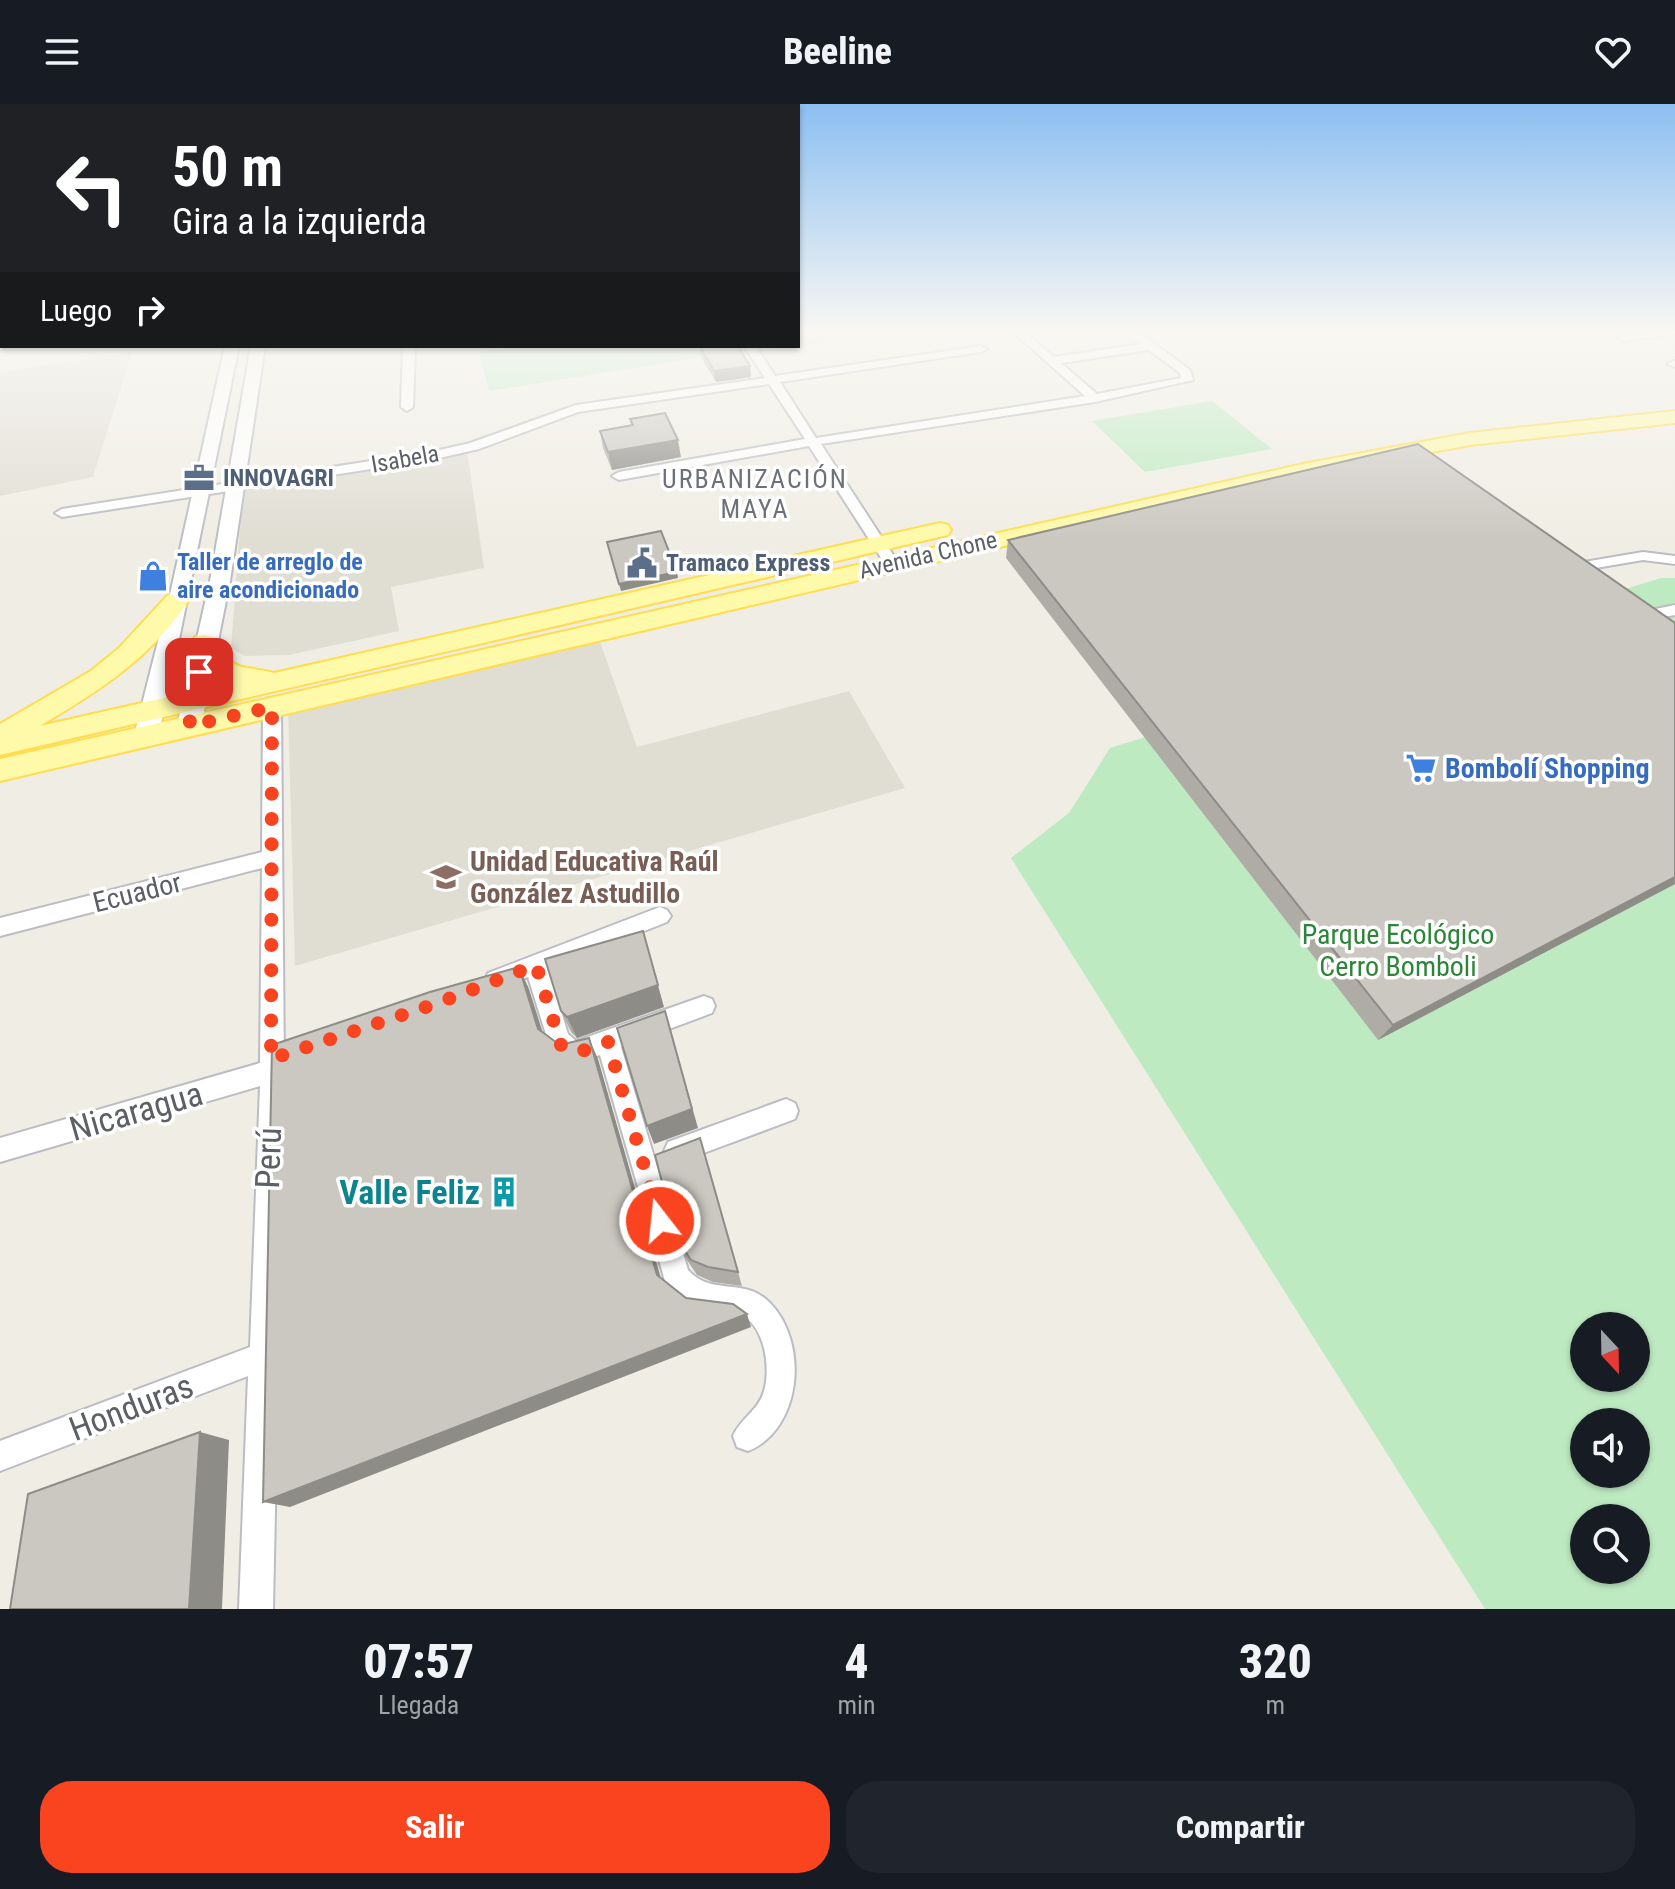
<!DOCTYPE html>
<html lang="es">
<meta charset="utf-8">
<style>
:root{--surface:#171b24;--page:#20242c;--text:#f1f3f6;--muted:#9ea1a6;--accent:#fa441f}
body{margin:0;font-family:"Roboto Condensed",sans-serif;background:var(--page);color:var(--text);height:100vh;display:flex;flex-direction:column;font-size:30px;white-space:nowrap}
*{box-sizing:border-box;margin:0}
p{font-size:26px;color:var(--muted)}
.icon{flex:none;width:44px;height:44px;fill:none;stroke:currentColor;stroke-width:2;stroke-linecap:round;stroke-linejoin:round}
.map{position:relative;height:1505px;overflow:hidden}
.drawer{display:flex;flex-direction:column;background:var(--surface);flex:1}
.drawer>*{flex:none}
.hud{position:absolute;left:0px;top:0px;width:800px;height:244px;box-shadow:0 2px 6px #0004;background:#202124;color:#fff;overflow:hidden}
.needle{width:52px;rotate:158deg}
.fabs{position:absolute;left:1570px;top:1208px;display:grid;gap:16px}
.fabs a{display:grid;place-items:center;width:80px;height:80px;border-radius:50%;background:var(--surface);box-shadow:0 2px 6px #0004;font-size:40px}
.pin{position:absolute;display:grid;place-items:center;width:68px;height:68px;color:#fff;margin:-34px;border-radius:16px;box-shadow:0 4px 12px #0006}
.me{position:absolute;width:88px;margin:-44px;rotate:344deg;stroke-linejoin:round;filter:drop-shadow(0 0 6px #0008)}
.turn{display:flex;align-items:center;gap:28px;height:168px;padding:0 40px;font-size:36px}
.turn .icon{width:104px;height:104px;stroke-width:2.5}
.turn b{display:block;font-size:56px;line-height:68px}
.then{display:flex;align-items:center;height:76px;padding:0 40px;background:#0003;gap:16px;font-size:30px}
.eta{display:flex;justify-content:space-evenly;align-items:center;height:136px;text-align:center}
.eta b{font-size:48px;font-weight:800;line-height:56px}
.cta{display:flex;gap:16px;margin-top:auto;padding:16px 40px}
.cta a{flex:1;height:92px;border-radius:32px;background:var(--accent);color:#fff;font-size:32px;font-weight:800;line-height:92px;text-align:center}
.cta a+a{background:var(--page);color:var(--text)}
header{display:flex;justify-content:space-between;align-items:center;height:104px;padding:0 40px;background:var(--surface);font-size:36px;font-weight:800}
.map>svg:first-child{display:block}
</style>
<header><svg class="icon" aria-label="menu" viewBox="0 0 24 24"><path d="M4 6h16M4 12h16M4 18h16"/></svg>Beeline<svg class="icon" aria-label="heart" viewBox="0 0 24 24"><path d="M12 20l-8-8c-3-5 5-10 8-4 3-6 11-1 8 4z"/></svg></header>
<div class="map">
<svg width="1675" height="1505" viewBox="0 0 1675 1505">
<rect width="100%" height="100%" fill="#f0eee4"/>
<path fill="#e0ded3" d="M798,226H913L777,246L774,242H798Z
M132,248L93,373L0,392V268Z
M467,346L484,464L391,483L399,527L289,551L245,552L231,544L243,385Z
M598,532L637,643L849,587L905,684L295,862L288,604Z"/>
<path fill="#beeac2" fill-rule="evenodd" d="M523,242H732L735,248L489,287L479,248Z
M1212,297L1272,345L1145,368L1092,317Z
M1661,474H1675V1505H1485L1011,754L1069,709L1110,644ZM1584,1222H1636V1274H1584ZM1584,1318H1636V1370H1584ZM1584,1414H1636V1466H1584Z"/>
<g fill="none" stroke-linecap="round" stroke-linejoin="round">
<g stroke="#bcbdc4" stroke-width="4">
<path id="minor" d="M1011,226H1022L1054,253L1141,240L1124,226H1136L1190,266L1193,276L1095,298L821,340L899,460L892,464L885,460L809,342L619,376L612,372L619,368L805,335L769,280L578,308L479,345L435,355L62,413L55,409L62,405L435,347L470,339L576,301L765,274L744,242H756L775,272L981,242L987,245L981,248L780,278L816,334L1085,292ZM1149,246L1180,269L1181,274L1097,290L1061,259Z
M1660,226H1675V230L1624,237L1619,234Z
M0,238H2V242L6,243L0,245Z
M403,242H415L413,303L407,307L401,303Z
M1673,257H1675V263L1667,260Z
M1643,448L1675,452V460L1643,456L1584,466L1577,462L1584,458Z
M1675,501V511L1652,515L1644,510L1646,507Z
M272,597L281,603L284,967L273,1505H239L248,1272L0,1367V1337L250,1243L260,982L0,1058V1034L260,959L262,764L0,832V814L262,748L263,603Z
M660,803L667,806L671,812L667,818L548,865L568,930L576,937L704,892L712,895L715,902L712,909L621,943L688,1166C712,1193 744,1172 770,1199C809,1239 802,1325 748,1347L737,1343L733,1332C740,1315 759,1306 764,1287C771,1264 765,1220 739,1210C731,1208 722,1209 715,1209C694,1208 680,1198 667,1184L600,951L572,959L550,943L528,873L496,886L488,883L485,876L488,869Z
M786,995L795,999L798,1007L795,1015L677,1059L668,1056L664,1047L668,1038Z"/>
</g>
<g stroke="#bcbdc4" stroke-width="4">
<path id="tertiary" d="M225,242H239L169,584L158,632L154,638H138L134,632L171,486Z
M251,242H265L230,477L201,622L197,628H181L177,622L210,477Z"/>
</g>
<g stroke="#ffdd4e" stroke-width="4">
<path id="primary" d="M1675,307V319L1470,341L1303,372L0,677V655L1303,360L1470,329Z
M940,419L948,421L951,426L948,431L0,651V620L91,567L119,544L168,491H186L189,496C149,556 100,586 40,622L230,579C210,571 200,558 191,539L195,533L204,531L213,533C238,572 236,559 274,569Z"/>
</g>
<use href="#minor" fill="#fff" fill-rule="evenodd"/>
<use href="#tertiary" fill="#fff" fill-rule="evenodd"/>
<use href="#primary" fill="#fff9aa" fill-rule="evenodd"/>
</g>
<path fill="#afaca6" d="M700,242L750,262L751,273L716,278L701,253Z
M630,315L681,353L612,366L603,344L600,327L631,322Z
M1008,436L1675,780L1378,936L1006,454Z
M664,903L577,934L571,928L561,907Z
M700,1034L742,1182L713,1178L697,1171L687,1156L681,1141Z"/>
<path fill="#8e8c87" d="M750,262L751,273L716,278L714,267Z
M678,336L681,353L612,366L608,348Z
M677,468L678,474L621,487L619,480Z
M1675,773V780L1378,936L1393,921Z
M643,827L664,903L577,934L567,913Z
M519,863L529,885L548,945L538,925Z
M665,907L698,1024L654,1040L647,1022Z
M589,934L598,955L664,1185L657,1171Z
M747,1210L751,1223L290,1403L263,1398Z
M200,1328L229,1336L222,1505H189Z"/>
<path fill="#cbc8c1" stroke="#8e8c87" stroke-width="2" d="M700,242H738L750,262L714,267Z
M665,309L678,336L608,348L600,327L633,321L630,315Z
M1418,340L1675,519V773L1393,921L1008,436Z
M661,427L677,468L619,480L607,438Z
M643,827L658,881L567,913L561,907L545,855Z
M519,863L538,925L560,941L589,934L657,1171L686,1194L733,1200L747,1210L263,1398L272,941L430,888Z
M665,907L692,1005L647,1022L617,924Z
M700,1034L738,1168L708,1163L691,1156L681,1141L668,1101L655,1051Z
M200,1328L189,1505H10L28,1390Z"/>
<linearGradient id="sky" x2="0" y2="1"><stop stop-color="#8dbff1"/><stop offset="0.52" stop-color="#f8f7f3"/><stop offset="1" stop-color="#f8f7f3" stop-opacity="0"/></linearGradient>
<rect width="1675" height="436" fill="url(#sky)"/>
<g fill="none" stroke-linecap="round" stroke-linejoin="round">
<path stroke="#fa441f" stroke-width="14" stroke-dasharray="0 25.2" d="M199,568L189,622L272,603L271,955L438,899L536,861L561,941L579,948L608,938L660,1117"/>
</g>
<defs>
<g id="office-bare" transform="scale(2.4)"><path d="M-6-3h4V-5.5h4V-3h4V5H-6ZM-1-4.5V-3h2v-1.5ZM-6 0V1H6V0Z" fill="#5c6f8a" stroke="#fff" stroke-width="2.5" paint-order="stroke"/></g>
<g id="civic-bare" transform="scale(2.4)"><path d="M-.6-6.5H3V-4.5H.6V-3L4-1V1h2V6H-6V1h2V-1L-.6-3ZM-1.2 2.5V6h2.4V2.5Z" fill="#5c6f8a" stroke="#fff" stroke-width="2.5" paint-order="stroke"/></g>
<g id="shop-bare" transform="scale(2.4)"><path d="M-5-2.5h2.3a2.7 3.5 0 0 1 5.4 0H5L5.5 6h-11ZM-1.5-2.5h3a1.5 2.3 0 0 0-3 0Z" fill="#3f7fe0" stroke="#fff" stroke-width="2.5" paint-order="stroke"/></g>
<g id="supermarket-bare" transform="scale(2.4)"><path d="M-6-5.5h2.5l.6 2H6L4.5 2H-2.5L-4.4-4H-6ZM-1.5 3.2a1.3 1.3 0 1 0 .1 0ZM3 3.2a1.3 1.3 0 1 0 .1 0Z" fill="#3f7fe0" stroke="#fff" stroke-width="2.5" paint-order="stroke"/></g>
<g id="school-bare" transform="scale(2.4)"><path d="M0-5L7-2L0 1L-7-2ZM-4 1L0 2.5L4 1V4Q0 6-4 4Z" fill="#8d6e63" stroke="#fff" stroke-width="2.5" paint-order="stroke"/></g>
<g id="building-bare" transform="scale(2.4)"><path d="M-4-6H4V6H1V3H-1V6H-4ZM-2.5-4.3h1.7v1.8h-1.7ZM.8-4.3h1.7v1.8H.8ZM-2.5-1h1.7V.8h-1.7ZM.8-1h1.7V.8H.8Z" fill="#0f9aa8" stroke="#fff" stroke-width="2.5" paint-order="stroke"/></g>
</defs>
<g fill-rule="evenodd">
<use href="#office-bare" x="199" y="374"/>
<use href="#civic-bare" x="642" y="459"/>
<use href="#shop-bare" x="153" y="472"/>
<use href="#supermarket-bare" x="1421" y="664"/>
<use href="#school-bare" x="446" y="773"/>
<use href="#building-bare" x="504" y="1088"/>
</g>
<g text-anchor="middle" stroke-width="7" stroke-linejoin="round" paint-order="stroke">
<g font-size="24" fill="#5c5f66" stroke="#fff">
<text transform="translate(405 355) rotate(-10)" y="8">Isabela</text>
<text transform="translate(928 451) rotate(-13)" y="8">Avenida Chone</text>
</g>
<g font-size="24" font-weight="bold" fill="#4e5e75" stroke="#fff" text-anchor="start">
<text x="223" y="382">INNOVAGRI</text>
<text x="666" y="467">Tramaco Express</text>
</g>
<g font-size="24" font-weight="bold" fill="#366cbe" stroke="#fff" text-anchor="start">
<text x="177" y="466">Taller de arreglo de<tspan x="177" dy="28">aire acondicionado</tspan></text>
</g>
<g font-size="26" letter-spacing="2" fill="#6d7178" stroke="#fff">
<text x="755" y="384">URBANIZACIÓN<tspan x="755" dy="30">MAYA</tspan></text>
</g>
<g font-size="28" font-weight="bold" fill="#366cbe" stroke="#fff" text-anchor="start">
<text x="1445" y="674">Bombolí Shopping</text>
</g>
<g font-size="28" font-weight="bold" fill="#785e54" stroke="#fff" text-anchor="start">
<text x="470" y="767">Unidad Educativa Raúl<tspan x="470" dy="32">González Astudillo</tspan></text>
</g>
<g font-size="28" fill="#5c5f66" stroke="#fff">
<text transform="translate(137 788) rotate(-14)" y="10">Ecuador</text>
</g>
<g font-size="28" fill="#2c8538" stroke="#fff">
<text x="1398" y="840">Parque Ecológico<tspan x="1398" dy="32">Cerro Bomboli</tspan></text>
</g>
<g font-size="34" fill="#5c5f66" stroke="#fff">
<text transform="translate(136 1007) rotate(-16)" y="12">Nicaragua</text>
<text transform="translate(268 1054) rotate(-88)" y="12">Perú</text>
<text transform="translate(131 1303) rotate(-21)" y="12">Honduras</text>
</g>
<g font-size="34" font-weight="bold" fill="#0d838f" stroke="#fff" text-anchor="end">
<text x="480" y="1100">Valle Feliz</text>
</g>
</g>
</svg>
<div class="fabs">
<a><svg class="needle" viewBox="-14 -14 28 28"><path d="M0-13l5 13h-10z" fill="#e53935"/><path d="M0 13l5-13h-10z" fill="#9ea1a6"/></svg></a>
<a><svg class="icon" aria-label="sound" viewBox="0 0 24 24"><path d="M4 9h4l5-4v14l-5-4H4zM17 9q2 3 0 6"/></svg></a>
<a><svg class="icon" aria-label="search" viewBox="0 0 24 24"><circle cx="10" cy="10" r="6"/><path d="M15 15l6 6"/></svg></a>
</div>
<div class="pin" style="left:199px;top:568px;background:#d93025"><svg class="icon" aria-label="arrive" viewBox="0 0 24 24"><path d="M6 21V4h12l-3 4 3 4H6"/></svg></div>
<svg class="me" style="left:660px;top:1117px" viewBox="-20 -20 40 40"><circle r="17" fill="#fa441f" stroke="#fff" stroke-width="3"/><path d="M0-11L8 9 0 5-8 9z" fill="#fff"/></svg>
<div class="hud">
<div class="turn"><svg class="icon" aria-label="left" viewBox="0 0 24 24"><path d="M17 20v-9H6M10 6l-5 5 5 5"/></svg><div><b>50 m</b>Gira a la izquierda</div></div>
<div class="then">Luego<svg class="icon" aria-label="right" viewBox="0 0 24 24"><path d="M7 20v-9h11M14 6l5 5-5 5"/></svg></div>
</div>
</div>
<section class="drawer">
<div class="eta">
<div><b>07:57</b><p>Llegada</p></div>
<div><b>4</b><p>min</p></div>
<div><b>320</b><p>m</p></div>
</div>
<div class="cta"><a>Salir</a><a>Compartir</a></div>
</section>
